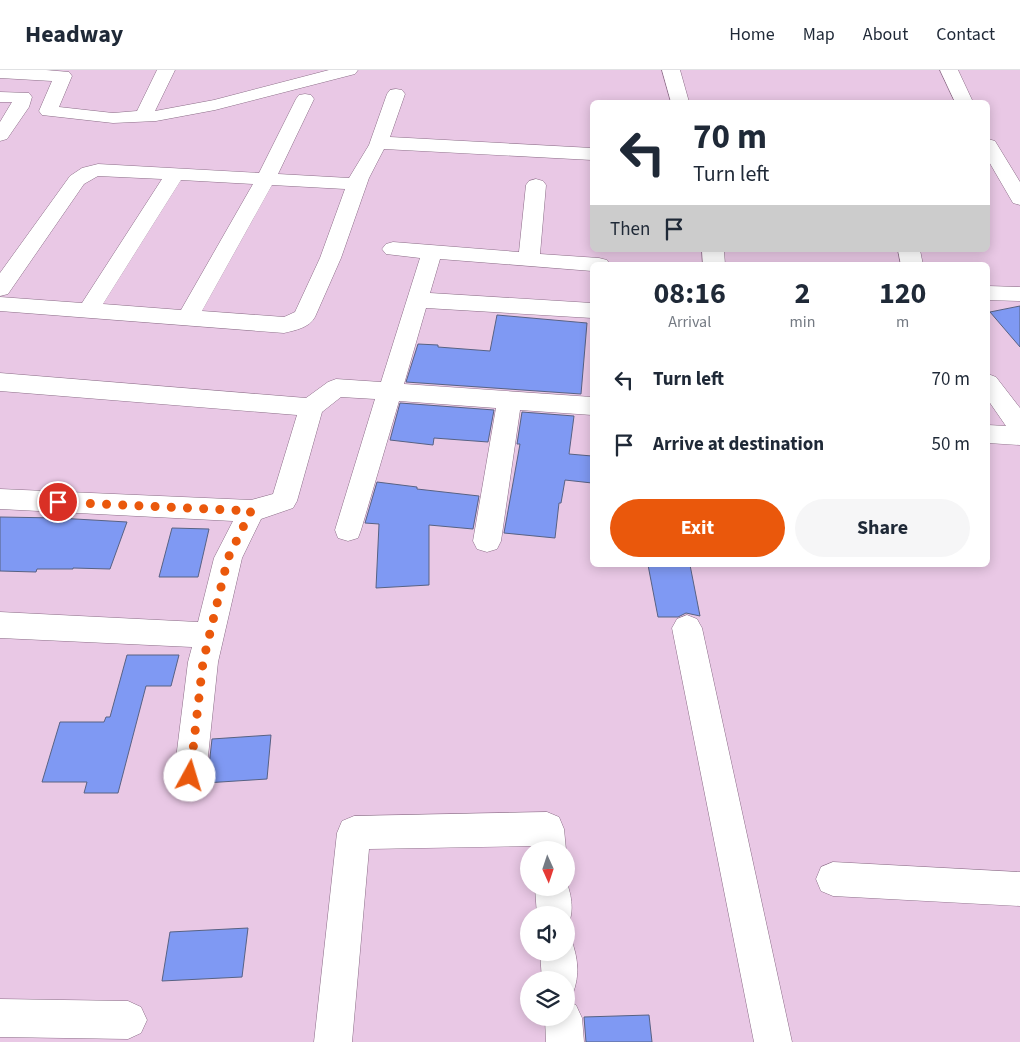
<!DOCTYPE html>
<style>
:root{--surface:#fff;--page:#f6f6f7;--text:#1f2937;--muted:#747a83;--line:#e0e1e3;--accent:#ea580c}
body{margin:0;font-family:"Source Sans 3",sans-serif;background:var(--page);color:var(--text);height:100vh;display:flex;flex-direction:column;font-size:19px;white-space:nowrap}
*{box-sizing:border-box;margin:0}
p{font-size:16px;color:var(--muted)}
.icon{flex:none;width:28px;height:28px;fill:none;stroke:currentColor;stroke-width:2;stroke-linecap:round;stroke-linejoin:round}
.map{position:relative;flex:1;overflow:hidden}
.panel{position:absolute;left:590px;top:192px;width:400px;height:305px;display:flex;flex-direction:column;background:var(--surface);border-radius:8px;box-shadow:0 2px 12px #0003}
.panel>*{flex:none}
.banner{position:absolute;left:590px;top:30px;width:400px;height:152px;border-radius:8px;box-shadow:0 2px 12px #0003;background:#fff;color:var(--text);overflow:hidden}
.needle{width:32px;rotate:177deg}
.buttons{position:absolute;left:520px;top:771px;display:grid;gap:10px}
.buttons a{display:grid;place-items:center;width:55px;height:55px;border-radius:50%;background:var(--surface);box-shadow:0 2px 12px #0003;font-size:25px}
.pin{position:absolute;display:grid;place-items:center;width:42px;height:42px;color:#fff;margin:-21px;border:2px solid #fff;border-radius:50%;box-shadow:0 1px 5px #0007}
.me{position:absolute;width:55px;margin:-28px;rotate:6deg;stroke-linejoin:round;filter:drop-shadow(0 0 4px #0008)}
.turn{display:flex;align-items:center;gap:18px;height:105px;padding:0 20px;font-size:22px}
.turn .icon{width:65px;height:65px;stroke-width:2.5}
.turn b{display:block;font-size:35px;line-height:42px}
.then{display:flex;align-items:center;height:48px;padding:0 20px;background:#0003;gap:10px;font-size:19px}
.eta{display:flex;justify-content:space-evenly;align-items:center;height:85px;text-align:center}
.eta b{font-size:30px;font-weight:700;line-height:35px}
.action{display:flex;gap:10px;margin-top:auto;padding:10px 20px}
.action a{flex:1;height:58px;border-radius:30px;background:var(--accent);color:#fff;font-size:20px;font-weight:700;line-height:58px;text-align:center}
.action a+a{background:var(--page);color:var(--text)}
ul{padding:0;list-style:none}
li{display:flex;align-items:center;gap:15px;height:65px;padding:0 20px}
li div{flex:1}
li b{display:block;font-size:19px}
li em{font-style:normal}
header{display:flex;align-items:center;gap:30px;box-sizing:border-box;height:70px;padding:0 25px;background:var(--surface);border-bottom:1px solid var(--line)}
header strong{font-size:24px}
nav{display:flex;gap:28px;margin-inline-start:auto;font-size:18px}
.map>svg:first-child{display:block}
</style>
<header>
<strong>Headway</strong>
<nav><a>Home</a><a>Map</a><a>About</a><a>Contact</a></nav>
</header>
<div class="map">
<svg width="1020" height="972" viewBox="0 0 1020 972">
<rect width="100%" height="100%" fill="#e9c8e5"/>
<path fill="#7f99f3" stroke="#586283" d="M1020,236V277L990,242Z
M497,245L587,253L581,324L406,312L418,274L438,275V277L490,281Z
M400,333L494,340L488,372L434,368L433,375L390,370Z
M522,342L574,346L569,384L592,386V413L565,410L561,433H559L555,468L504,463L520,374H517Z
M377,412L417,417V419L479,426L473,459L429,455V515L376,518L379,454L365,453Z
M0,447L58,448L127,452L110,499L73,498V499H37L36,502L0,501Z
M172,458L209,459L198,507H159Z
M648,495H690L700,546L686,543L678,547H658Z
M127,585H179L171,616H146L118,723H84L87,712H42L60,652H104L106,647H110Z
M271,665L267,709L205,713L208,705L212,669Z
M248,858L242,907L162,911L170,862Z
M649,945L652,972H586L584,947Z"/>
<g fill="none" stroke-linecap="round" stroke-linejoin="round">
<g stroke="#8b6d87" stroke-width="1">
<path id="minor" d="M0,0H46L69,2L72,6L59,37L113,43L137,41L157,0H175L155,41L214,30L329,0H358L355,4L215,40L156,51L113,53L42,45L39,41L52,11L0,8Z
M662,0H680L689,32H671Z
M940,0H958L973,32H955Z
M396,19L402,20L405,24L390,67L592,78V90L384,79L369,108L341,188L315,247C309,258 296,260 284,263L0,241V227L82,233L162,109L98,106L84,114L8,224L0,226V203L70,106L82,98L98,94L259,103L296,29L299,25L305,24L311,25L314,29L278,104L349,108L369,75L387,24L390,20ZM181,110L253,114L181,240L103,234ZM272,115L345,119L320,188L295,242L284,247L202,241Z
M0,22L29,23L32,27L29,37L7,69L0,71V52L12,32H0Z
M988,69L995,71L1020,112V135L1013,133L988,90Z
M536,109L543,111L546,115L540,184L599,188L607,190L610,195H592V201L440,189L430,223L592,233V248L426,238L404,314L592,327V345L520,340L501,471L497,479L487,482L477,479L473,471L496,338L399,331L361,460L358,468L348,471L338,468L335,460L375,329L341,327L322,342L297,431L293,438L261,449L242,488L218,592L206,705L201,716L190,721L179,716L174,705L188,592L192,577L0,568V542L198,552L214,488L233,451L0,439V419L251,430L273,424L297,345L0,321V303L306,328L328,312L336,309L381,312L420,188L386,184L382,179L386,174L393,172L519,182L526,115L529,111Z
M702,180H724L725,195H703Z
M898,180H920L923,195H901Z
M988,216L1020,217V231L988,230Z
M988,304L996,307L1020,338V375L988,373V355L1006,356L988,330Z
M687,545L697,549L702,558L792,972H754L672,558L677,549Z
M547,742L559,747L564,759L566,780H532V776L369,779L352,972H314L337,763L342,751L354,746Z
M833,792L1020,802V836L833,826L821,821L816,809L821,797Z
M566,811C572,825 575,845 566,858V845H537L535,818H566Z
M566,867L571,869C578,887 580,905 573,923L566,926V910H542L540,882H566Z
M0,929L128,931L141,937L147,950L141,963L128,969L0,967Z
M566,931L576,935L582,948L584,972H546L545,948H566Z"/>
</g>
<use href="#minor" fill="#fff" fill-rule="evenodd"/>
</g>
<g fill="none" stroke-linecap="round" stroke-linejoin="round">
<path stroke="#ea580c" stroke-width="9" stroke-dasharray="0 16.2" d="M58,432L251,441L228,488L203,592L190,706"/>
</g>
</svg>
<div class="buttons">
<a><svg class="needle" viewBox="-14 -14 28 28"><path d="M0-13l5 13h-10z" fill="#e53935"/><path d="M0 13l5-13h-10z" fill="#747a83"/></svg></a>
<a><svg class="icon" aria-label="sound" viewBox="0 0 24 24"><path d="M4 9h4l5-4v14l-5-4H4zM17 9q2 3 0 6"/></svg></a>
<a><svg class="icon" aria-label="layers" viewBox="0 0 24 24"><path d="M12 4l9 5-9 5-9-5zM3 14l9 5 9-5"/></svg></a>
</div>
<div class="pin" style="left:58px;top:432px;background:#d93025"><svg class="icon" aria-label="arrive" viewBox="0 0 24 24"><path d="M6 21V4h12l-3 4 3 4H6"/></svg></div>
<svg class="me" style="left:190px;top:706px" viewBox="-20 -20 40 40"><circle r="19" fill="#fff"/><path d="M0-13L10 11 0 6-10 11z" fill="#ea580c"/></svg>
<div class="banner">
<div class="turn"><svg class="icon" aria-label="left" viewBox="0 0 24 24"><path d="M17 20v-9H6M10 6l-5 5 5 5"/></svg><div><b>70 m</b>Turn left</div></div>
<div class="then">Then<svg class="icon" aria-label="arrive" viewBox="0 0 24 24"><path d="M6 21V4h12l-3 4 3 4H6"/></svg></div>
</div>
<section class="panel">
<div class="eta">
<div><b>08:16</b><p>Arrival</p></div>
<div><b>2</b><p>min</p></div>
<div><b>120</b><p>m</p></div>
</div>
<ul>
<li><svg class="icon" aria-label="left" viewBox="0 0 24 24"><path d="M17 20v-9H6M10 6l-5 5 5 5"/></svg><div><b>Turn left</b></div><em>70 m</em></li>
<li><svg class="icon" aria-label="arrive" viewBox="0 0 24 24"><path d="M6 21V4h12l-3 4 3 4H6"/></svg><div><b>Arrive at destination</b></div><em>50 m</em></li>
</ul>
<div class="action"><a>Exit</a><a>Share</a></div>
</section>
</div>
